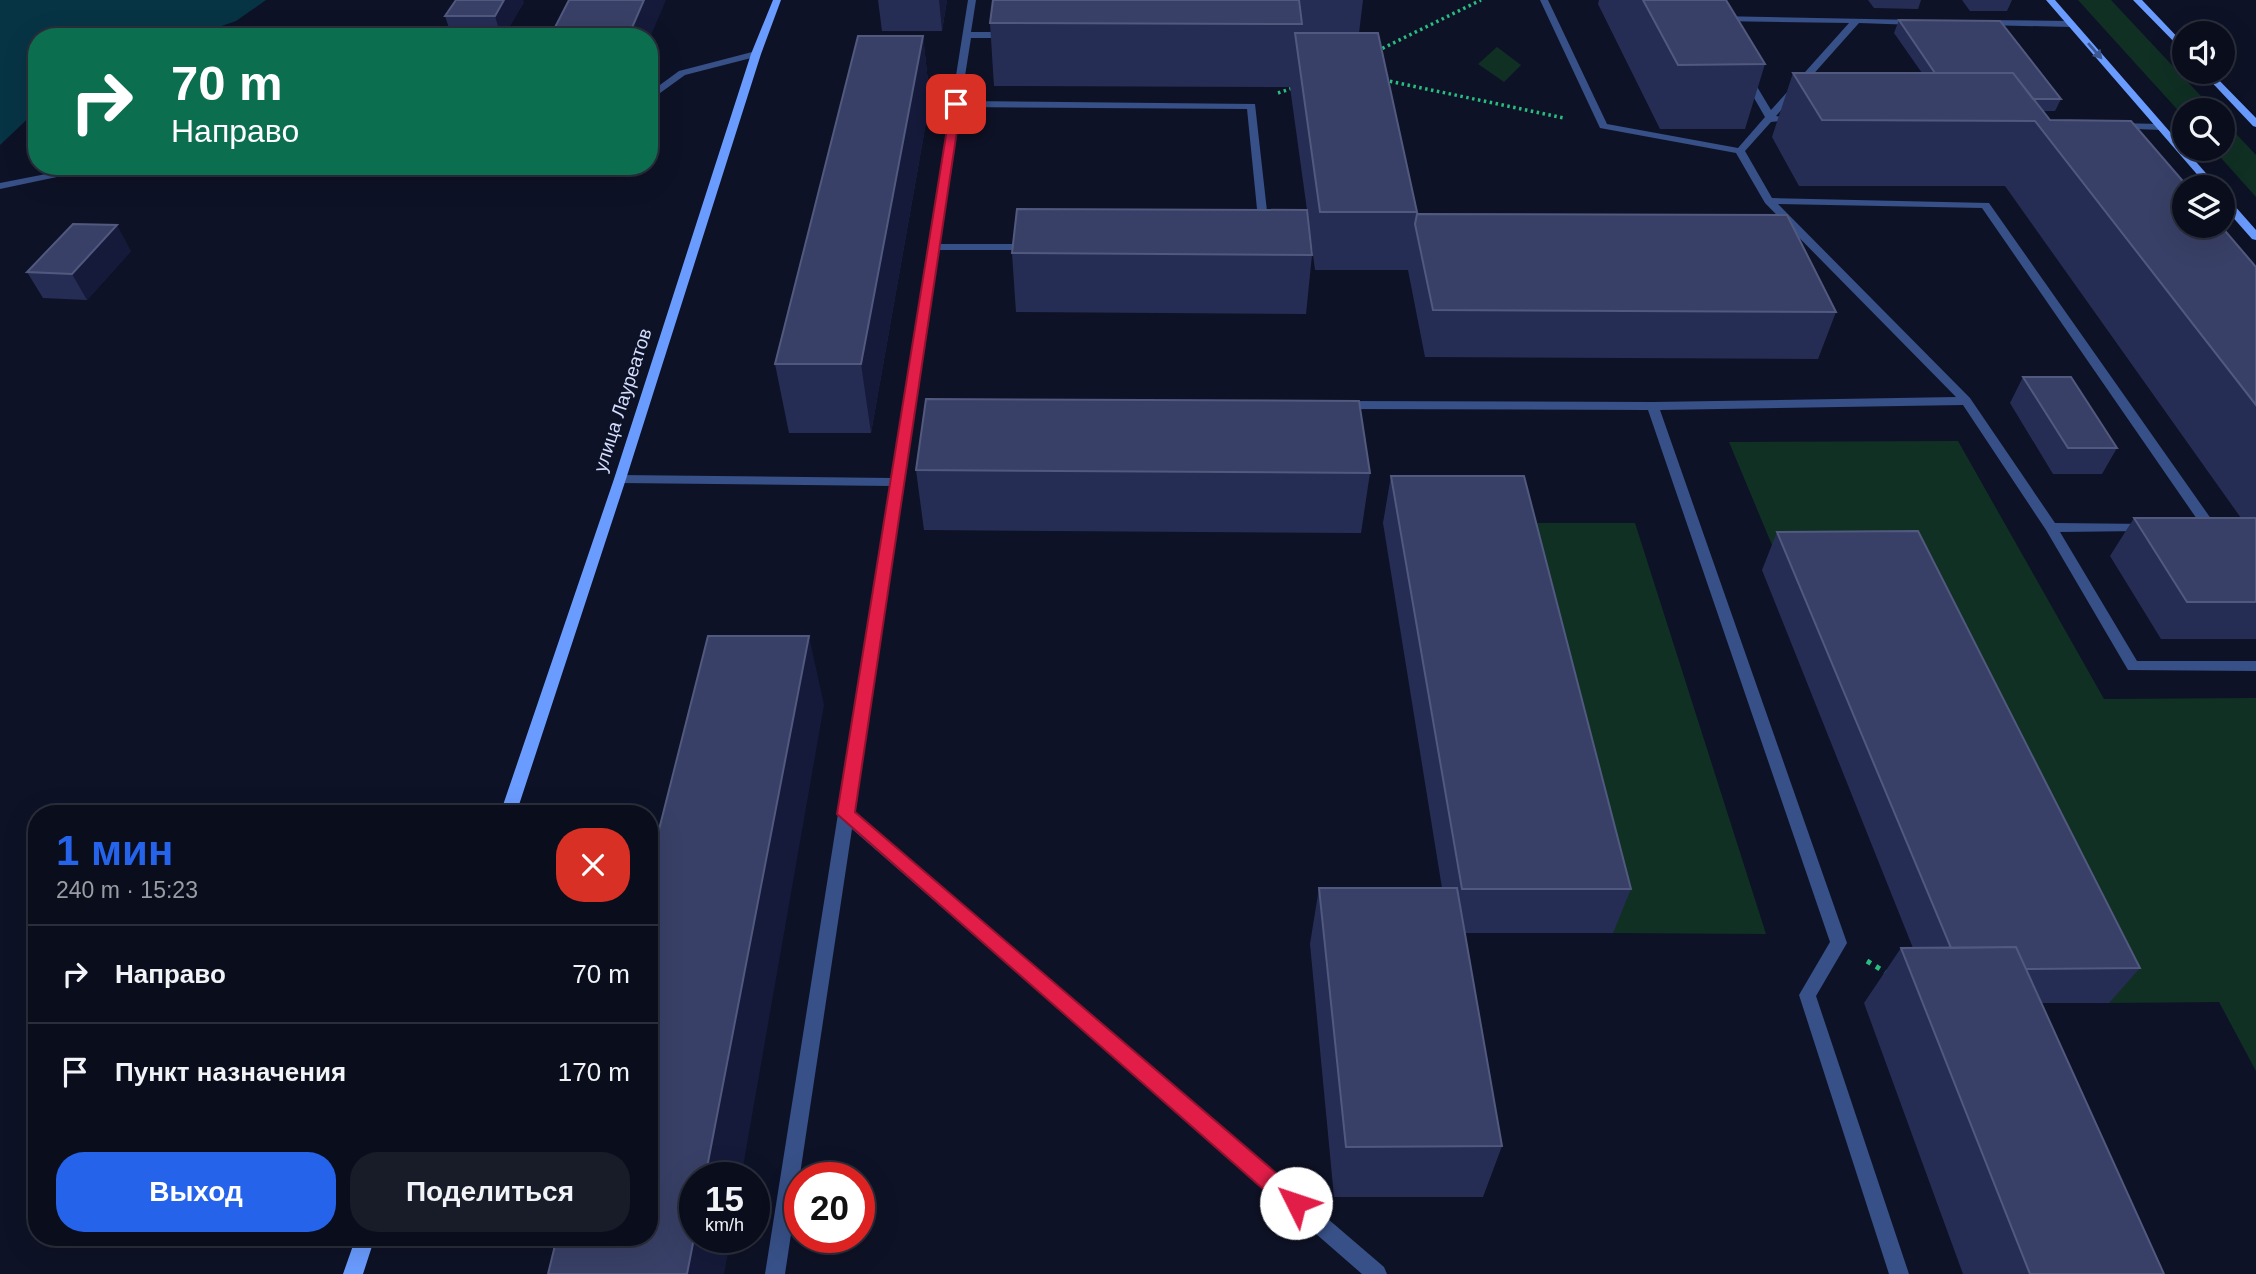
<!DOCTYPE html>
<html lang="ru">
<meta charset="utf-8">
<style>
:root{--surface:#0a0e1c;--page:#181c29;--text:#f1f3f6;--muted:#999ca3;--line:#2a2e3b;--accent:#2563eb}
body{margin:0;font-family:Helvetica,sans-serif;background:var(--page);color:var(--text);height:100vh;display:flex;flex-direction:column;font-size:26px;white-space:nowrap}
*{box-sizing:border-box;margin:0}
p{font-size:23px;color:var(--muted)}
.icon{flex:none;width:38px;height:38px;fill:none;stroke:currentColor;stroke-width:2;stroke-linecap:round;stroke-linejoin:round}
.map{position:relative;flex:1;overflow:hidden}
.panel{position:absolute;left:28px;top:805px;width:630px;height:441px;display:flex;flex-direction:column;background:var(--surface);border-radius:28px;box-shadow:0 7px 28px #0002,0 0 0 2px var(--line)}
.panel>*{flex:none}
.hud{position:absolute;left:28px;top:28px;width:630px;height:147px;border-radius:28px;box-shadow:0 7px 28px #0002,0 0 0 2px var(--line);background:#0b6e4f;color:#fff;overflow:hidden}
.fabs{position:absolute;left:2172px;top:21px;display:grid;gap:14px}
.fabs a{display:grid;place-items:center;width:63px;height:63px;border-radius:50%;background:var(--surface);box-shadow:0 7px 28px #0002,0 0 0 2px var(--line);font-size:35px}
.speed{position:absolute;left:679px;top:1162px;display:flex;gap:14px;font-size:35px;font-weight:700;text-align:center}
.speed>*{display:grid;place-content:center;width:91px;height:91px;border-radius:50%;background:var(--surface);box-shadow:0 7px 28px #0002,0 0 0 2px var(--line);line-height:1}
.speed small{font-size:18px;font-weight:400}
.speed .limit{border:10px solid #d22;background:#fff;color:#111}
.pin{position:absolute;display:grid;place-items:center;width:60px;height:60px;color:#fff;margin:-30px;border-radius:14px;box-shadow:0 4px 10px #0006}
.me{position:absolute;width:77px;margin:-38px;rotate:311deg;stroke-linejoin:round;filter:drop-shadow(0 0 5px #0008)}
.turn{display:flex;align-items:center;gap:24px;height:147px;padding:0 28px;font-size:32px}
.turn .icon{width:91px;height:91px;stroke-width:2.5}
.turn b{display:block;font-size:49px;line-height:60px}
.round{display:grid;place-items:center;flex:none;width:74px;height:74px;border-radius:28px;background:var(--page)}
.summary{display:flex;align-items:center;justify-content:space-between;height:119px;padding:0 28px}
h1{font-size:42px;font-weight:600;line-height:52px;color:var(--accent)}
.button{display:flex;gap:14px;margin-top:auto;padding:14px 28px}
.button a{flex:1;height:80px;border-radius:28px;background:var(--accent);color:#fff;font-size:28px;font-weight:600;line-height:80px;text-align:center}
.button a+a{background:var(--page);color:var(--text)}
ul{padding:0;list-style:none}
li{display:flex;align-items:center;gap:21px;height:98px;padding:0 28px;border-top:2px solid var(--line)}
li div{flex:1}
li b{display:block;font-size:26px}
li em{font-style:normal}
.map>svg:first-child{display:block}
</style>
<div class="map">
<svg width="2256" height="1274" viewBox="0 0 2256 1274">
<rect width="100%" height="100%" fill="#0e1226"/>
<path fill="#103024" d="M2078,0H2111L2214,110H2184V117Z
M1497,47L1521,65L1504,82L1478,64Z
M2223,120L2256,155V197L2213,149H2222Z
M1958,441L2104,699L2256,698V1071L2219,1002L2109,1003L1899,569H1782L1729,442Z
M1513,523H1635L1766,934L1613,933Z"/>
<path fill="#073445" d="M0,0H266L236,21L190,37H37V110L0,145Z"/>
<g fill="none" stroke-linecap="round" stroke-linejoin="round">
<path stroke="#29bd7f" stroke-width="3.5" stroke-dasharray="2.5 3.5" stroke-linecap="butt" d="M1377,51L1481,0
M1384,80L1564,118
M1278,93L1296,87"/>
<path stroke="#29bd7f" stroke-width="5" stroke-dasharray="4.5 6" stroke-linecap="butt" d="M1867,961L1890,975"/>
<path fill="#375087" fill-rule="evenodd" d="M968,0H976L971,32H1008L1012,35L1008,38H971L961,101L1255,104L1269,229L1264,232L1259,229L1247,109L960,107L940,244H1031L1036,247L1031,250H939L854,813L1384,1267L1387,1274H1362L852,829L785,1274H765L890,486L620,483L614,479L620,475L892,478Z
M1540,0H1548L1607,124L1738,148L1765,117L1742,77L1744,75H1750L1771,110L1849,23L1719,21L1715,18L1716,16L1919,20V24L1916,25L1859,23L1776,116L1781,117V121L1771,122L1745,151L1772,198L1989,203L2214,523L2216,526L2214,529H2194L2192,526L2194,523L2199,522L1982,208L1778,204L1970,398L2055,523L2149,524L2151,527L2144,531L2060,532L2137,661H2256V671L2128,670L2046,530L1963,405L1660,410L1847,943L1816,996L1909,1274H1889L1799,995L1830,942L1648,410L1342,409L1336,405L1342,401L1653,402L1956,397L1765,203L1736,153L1600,128Z
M1985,20L2071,21L2075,24L2071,27L1982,25L1981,23Z
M756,51L761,54L759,56L685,75L649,101V93L679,71Z
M2117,123L2160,124L2165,127L2160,130L2114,128L2112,126Z
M87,166H109L0,189V183Z"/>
<path fill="#6a9cff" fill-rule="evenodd" d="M773,0H781L761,54L626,479L516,814H500L614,479L751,54Z
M2046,0H2055L2218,187H2208Z
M2133,0H2142L2184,44V52Z
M2202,72H2211L2256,118V127L2253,126Z
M2222,195L2226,196L2256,230V240L2252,239L2222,205Z
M356,1237H375L363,1274H343Z"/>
</g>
<path fill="#262d55" d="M878,0H947L942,31H882Z
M993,0H1363L1359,33L1417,214L1836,312L1818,359L1425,357L1408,270H1315L1311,239L1312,255L1306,314L1016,312L1012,253L1307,210L1290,87L994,86L990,23Z
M1599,0H1726L1765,64L1745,129H1660L1598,4Z
M1770,0H1921L1918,9L1874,8L1868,0Z
M1962,0H2012L2007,11H1970Z
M524,2L503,37H452L445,16Z
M1899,20L2061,99L2055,111H2043L2050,120L2256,267V639H2161L2110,556L2134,518H2241L2005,186H1799L1772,137L1793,73H1922L1894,33Z
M923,36L930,100L871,433H789L775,364Z
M131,251L87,300L43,298L27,272Z
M2023,377L2117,448L2102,474H2053L2010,403Z
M916,470L1370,473L1361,533L924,530Z
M1391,476L1631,889L1613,933H1465L1502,1146L1483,1197H1334L1310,944L1319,888H1442L1383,523Z
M1777,532L2140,968L2109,1003H2041L2164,1274H1963L1864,1003L1901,948H1913L1762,570Z"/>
<path fill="#151a3a" d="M504,0H523L524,2L503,37H501L495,16Z
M644,0H666L649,40V37H628Z
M939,0H947L942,31Z
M923,36L930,100L871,433L861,364Z
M117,225L131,251L87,300L72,274Z
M809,636L824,705L741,1178H705Z
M695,1233V1237H731L724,1274H687Z"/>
<path fill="#394067" stroke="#51597f" stroke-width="2" d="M456,0H504L495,16H445Z
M569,0H644L628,37H550Z
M993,0H1299L1302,24L990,23Z
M1643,0H1726L1765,64L1678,65Z
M1899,20L2000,21L2061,99H2033L2013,73H1935Z
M1295,33H1378L1417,212H1320Z
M858,36H923L861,364H775Z
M1793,73H2013L2050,120L2131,121L2188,187H2184V226H2221L2256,267V405L2035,121L1822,120Z
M1017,209L1307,210L1312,255L1012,253Z
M1417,214L1787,215L1836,312L1433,310L1415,224Z
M73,224L117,225L72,274L27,272Z
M2023,377H2071L2117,448H2068Z
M926,399L1359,401L1370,473L916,470Z
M1391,476H1524L1631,889H1462Z
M2134,518H2256V602H2187Z
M1918,531L2140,968L2026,969L2016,947L1951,948L1777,532Z
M708,636H809L705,1178H695V1233L687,1274H548L557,1237H649V869Z
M1319,888H1457L1502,1146L1346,1147Z
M2016,947L2164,1274H2030L1901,948Z"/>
<defs><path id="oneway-solid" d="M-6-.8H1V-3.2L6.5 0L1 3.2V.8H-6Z" transform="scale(1.75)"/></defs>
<use fill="#3c5792" href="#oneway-solid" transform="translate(2095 51) rotate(49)"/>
<path fill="#e11d48" stroke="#92132f" stroke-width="2" d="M956,100L961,104L855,812L1303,1196L1306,1203L1303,1211L1296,1214L1288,1211L837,814L951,104Z"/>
<g text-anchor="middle" stroke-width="5" stroke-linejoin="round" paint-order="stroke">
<g font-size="19" fill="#d3deff" stroke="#0e1226">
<text transform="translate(622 400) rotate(-72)" y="7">улица Лауреатов</text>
</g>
</g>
</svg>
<div class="fabs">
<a><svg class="icon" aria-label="sound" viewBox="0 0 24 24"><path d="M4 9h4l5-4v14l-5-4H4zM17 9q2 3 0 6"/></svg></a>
<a><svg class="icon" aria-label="search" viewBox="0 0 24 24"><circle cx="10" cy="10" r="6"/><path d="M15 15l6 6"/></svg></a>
<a><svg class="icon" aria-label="layers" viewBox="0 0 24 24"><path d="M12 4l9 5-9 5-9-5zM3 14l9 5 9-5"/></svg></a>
</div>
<div class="speed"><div>15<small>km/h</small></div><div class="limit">20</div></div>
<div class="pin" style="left:956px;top:104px;background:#d93025"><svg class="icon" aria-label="arrive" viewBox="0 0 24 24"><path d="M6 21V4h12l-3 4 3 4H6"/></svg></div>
<svg class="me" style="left:1296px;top:1203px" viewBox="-20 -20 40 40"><circle r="19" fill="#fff"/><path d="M0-13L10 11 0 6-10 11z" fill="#e11d48"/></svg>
<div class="hud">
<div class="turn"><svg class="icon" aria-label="right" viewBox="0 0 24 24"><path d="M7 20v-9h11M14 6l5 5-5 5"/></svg><div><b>70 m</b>Направо</div></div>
</div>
<section class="panel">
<div class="summary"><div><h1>1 мин</h1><p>240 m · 15:23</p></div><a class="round" style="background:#d93025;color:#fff"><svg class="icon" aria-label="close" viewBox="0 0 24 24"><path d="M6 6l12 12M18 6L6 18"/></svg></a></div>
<ul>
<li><svg class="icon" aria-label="right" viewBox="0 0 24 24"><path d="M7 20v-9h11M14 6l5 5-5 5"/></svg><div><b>Направо</b></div><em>70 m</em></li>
<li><svg class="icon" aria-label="arrive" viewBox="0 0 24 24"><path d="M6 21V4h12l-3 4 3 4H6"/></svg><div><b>Пункт назначения</b></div><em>170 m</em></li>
</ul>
<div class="button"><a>Выход</a><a>Поделиться</a></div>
</section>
</div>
